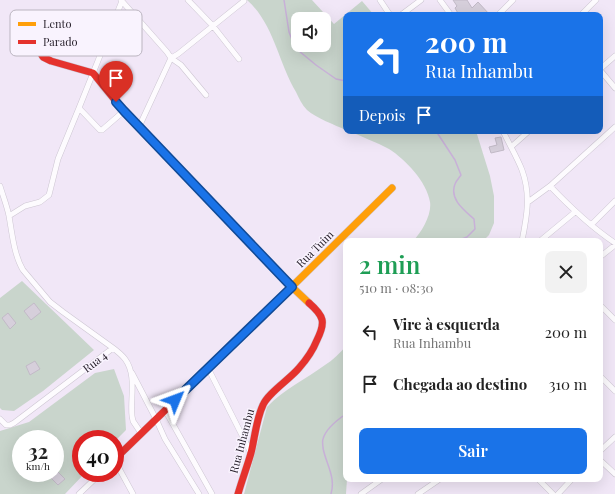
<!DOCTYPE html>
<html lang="pt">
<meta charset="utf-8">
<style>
:root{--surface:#fff;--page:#f2f2f2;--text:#222;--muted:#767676;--accent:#1a73e8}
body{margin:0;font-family:"Playfair Display",serif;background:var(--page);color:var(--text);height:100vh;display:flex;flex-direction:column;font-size:15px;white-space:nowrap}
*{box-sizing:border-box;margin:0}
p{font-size:13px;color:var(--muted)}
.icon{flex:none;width:22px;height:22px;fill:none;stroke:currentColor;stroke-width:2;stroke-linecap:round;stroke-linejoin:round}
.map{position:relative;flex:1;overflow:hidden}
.side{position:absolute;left:343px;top:238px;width:260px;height:244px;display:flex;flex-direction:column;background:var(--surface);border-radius:8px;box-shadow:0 4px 16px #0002}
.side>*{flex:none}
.top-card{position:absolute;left:343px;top:12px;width:260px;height:122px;border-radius:8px;box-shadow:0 4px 16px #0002;background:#1a73e8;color:#fff;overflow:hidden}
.tools{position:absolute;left:291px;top:12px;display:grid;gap:8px}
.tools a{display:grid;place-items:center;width:40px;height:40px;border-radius:8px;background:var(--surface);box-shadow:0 4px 16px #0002;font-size:20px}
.speed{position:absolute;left:12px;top:430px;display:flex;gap:8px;font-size:20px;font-weight:700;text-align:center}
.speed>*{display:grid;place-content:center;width:52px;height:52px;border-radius:50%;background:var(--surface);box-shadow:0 4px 16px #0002;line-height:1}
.speed small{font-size:10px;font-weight:400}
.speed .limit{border:6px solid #d22;background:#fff;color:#111}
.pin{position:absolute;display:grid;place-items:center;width:34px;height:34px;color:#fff;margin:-41px -17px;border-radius:50% 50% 50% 0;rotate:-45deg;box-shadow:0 0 4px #0007}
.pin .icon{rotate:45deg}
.me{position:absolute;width:44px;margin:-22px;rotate:46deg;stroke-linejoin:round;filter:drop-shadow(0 0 3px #0008)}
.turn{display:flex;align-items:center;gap:14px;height:84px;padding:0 16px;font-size:18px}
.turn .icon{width:52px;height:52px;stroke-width:2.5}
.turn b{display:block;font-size:28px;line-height:34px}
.then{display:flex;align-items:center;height:38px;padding:0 16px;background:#0003;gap:8px;font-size:15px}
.round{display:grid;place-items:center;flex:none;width:42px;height:42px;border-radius:8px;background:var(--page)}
.summary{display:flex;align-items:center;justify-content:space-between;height:68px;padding:0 16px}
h1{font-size:24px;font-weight:600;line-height:30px;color:#1e9e55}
.button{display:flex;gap:8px;margin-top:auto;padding:8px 16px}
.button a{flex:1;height:46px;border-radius:8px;background:var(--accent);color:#fff;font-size:16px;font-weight:600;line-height:46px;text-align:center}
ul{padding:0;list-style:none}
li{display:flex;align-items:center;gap:12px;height:52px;padding:0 16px}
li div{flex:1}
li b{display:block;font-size:15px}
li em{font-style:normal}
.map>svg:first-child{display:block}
</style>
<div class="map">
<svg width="615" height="494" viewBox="0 0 615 494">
<rect width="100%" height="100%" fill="#f1e7f7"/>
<path fill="#c9d5cc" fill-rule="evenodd" d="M247,0H312L334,24L362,1L374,15H346V130C335,125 316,118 307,110C302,105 299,98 296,92C278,62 274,24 247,0ZM298,19H324V45H298Z
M349,131H476L490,176L494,196V223L489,235L483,241H413C422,232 432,214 430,202C427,182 405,159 389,149C376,142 362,137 349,131Z
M22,281L94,350L43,391L14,411L2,410L0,408V298Z
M346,346V479H347L346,494H244L267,407C284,389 306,379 325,365C333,360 340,353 346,346Z
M114,369L124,396L126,430L115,441V439H81V473H85L65,494H0V431L29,422L95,373ZM21,439H55V473H21Z"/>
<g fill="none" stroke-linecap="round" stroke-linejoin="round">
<path stroke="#c8b0d8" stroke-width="1.5" d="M284,0L289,32L293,42L299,51L316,65L336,79L346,81
M436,131L455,160L461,175C459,178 456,181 455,184C449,199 464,210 474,219L475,229L467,237L457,241
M331,494C336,477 326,464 323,448C323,445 322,442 323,439C326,428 337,420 346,414"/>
</g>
<path fill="#d6cfdb" stroke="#c2bac7" d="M453,0H467L472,8L478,2L490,15H471L470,14L468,15H459L455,8L457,6Z
M501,137L504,150L491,153L489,147L497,145L495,138Z
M34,303L41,312L31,320L24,311Z
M8,313L16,323L10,329L2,318Z
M35,361L40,369L30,375L26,366Z
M57,471L65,479L58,485L51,478L52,475Z"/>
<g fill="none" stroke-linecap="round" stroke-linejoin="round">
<g stroke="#cdc6d2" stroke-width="6">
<path id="street" d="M121,0L167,52L171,58L139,127
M188,0L213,26L239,59
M380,0L390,15
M440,0L451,15
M401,15L421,0
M498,15L513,0
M581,15L596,0
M600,69L615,56
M600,70L615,88
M206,95L181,65L171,58L178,54L244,1
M79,108L100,130H102L124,111
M503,131C509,144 517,157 522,170C531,195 527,216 522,241
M511,147L529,131
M0,186C3,196 7,206 9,216C12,233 14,255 23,270L50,302L63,312L113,348
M550,186C570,207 591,227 615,243
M528,202L550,186L615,127
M9,216L25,206L40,202L49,195L58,159L79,108L122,1
M591,225L615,201
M540,241L575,212
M600,257L615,245
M600,305L615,320
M208,368L251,453
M132,373L156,419L165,439L199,494
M600,376L615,391
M165,410L212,494
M0,419L6,425H10L14,423L113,348C117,351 122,355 125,359C137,375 130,398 132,416L133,421L141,433
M600,451L615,437
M600,460L615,474
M115,461L133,494
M538,479L553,494
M79,494L101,473
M361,494L382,479
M418,494L440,479
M558,494L572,479"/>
</g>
<g stroke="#cdc6d2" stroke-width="8">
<path id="slow" d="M167,156L292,287L309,303
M256,322L392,188"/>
</g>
<g stroke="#cdc6d2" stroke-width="8">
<path id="jam" d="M38,32L36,42L38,49L43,57L51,61L93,73L124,111L167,156
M115,459L256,322
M238,494C242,480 247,467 251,453C255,437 256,420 263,405C268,393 290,379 299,368C307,359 313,350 317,340C326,322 324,316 309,303"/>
</g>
<use href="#street" stroke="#fdfbfe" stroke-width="5"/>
<use href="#slow" stroke="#ff9f0a" stroke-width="7"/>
<use href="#jam" stroke="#e5322d" stroke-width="7"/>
</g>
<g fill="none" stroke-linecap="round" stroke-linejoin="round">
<g stroke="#114b97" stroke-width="10">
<path id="route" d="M116,102L124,111L292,287L175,400"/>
</g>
<use href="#route" stroke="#1a73e8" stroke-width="7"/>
</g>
<g text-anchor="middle" stroke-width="3" stroke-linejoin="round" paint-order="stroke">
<g font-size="11" fill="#2a232e" stroke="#f9f3fe">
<text transform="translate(315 249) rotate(-45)" y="4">Rua Tuim</text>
<text transform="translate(95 362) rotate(-37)" y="4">Rua 4</text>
<text transform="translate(242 441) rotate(-75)" y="4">Rua Inhambu</text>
</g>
</g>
<rect x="10" y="10" width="132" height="46" rx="6" fill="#f9f3fe" stroke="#bbb5c0" stroke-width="1"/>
<rect x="18" y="22" width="18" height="4" fill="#ff9f0a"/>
<rect x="18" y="40" width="18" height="4" fill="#e5322d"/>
<g font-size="11" fill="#2a232e">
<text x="43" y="28">Lento</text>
<text x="43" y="46">Parado</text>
</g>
</svg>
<div class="tools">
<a><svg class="icon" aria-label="sound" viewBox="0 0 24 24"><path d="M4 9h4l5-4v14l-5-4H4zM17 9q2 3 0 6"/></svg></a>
</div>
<div class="speed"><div>32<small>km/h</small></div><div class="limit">40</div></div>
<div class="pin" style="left:116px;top:102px;background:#d93025"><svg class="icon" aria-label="arrive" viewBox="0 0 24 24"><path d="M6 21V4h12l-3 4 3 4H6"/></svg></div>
<svg class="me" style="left:175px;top:400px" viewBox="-20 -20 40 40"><path d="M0-17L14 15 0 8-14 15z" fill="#1a73e8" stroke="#fff" stroke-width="4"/></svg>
<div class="top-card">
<div class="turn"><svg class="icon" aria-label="left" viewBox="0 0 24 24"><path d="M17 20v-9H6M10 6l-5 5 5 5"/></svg><div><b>200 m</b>Rua Inhambu</div></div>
<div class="then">Depois<svg class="icon" aria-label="arrive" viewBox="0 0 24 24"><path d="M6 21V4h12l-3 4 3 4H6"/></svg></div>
</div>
<section class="side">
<div class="summary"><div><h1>2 min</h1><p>510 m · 08:30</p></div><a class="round"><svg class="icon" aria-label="close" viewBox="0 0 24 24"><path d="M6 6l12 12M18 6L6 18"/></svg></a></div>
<ul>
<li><svg class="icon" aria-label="left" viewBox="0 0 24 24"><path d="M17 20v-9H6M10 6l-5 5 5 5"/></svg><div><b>Vire à esquerda</b><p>Rua Inhambu</p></div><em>200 m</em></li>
<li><svg class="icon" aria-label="arrive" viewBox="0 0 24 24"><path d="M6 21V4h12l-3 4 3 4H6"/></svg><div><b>Chegada ao destino</b></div><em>310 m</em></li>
</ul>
<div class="button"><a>Sair</a></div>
</section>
</div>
